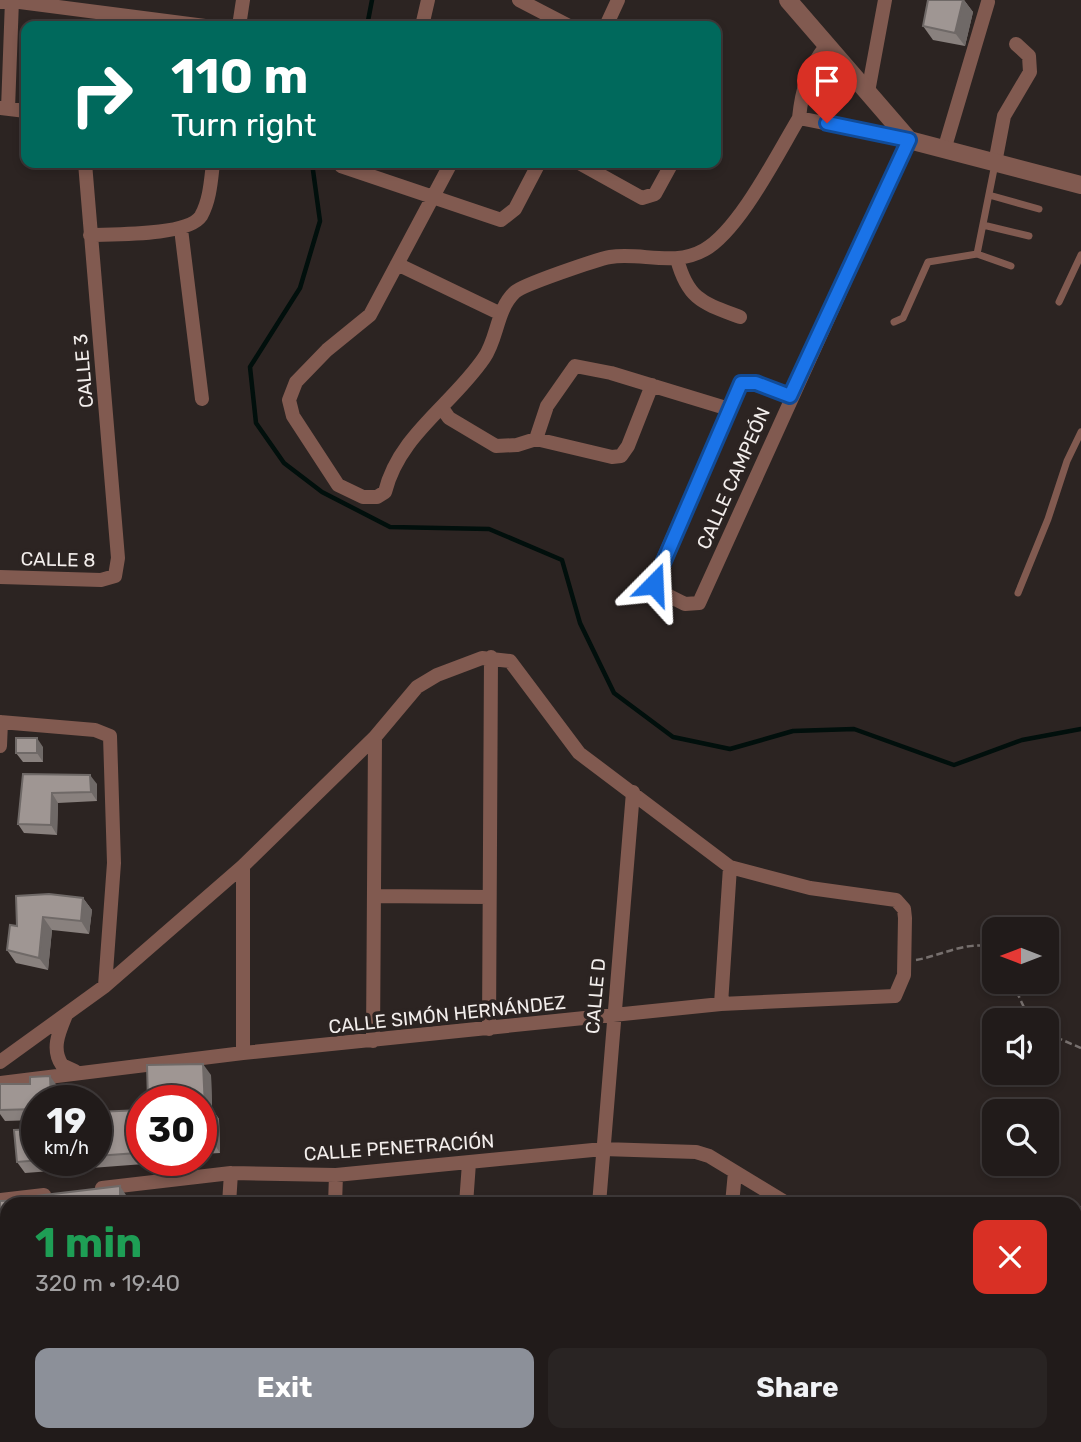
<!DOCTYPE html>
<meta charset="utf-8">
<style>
:root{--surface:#211b1a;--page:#292423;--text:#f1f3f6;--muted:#a2a1a2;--line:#3e3939;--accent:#8c9099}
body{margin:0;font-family:Rubik,sans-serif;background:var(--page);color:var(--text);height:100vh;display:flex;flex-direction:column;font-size:26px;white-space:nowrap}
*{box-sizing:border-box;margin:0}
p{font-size:23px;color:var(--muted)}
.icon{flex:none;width:38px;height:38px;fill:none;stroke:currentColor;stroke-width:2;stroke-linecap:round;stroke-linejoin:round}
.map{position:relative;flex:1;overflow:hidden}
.details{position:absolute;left:0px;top:1197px;width:1082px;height:245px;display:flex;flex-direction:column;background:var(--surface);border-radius:21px 21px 0 0;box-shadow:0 4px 10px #0003,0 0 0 2px var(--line)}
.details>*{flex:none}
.banner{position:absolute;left:21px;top:21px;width:700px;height:147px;border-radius:14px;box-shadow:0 4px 10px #0003,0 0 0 2px var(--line);background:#00695c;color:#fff;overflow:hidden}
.needle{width:46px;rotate:270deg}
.controls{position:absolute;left:982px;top:917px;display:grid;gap:14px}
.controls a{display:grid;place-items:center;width:77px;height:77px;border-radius:14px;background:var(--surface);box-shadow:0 4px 10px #0003,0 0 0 2px var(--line);font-size:35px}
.speed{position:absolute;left:21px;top:1085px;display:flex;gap:14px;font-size:35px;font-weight:700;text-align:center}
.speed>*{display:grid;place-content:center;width:91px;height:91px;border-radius:50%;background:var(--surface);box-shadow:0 4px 10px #0003,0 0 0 2px var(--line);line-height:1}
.speed small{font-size:18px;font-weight:400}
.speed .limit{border:10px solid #d22;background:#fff;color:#111}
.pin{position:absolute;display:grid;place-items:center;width:60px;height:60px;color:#fff;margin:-72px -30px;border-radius:50% 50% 50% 0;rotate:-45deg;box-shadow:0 0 7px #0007}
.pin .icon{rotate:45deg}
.me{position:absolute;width:77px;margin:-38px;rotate:21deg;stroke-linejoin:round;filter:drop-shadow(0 0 5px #0008)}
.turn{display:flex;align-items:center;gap:24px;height:147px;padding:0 35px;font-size:32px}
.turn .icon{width:91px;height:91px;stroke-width:2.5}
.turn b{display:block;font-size:49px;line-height:60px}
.round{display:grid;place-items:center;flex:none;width:74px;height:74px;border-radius:14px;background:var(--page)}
.overview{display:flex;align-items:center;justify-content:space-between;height:119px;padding:0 35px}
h1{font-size:42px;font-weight:700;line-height:52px;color:#1e9e55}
.cta{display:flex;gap:14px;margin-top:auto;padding:14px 35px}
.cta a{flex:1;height:80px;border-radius:14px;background:var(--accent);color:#fff;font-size:28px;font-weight:700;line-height:80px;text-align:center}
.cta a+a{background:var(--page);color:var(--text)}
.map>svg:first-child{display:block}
</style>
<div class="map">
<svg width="1081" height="1442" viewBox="0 0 1081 1442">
<rect width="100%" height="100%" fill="#2c2422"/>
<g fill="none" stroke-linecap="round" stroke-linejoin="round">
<path stroke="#010f0c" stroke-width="4.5" d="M367,26L372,0
M312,163L320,221L300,288L250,367L256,423L284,463L322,492L390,527L489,529L562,560L580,623L614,693L673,737L730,749L793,731L854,729L954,765L1022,740L1081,729"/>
<path stroke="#77706e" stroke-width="2.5" stroke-dasharray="7 3.5" stroke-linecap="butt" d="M916,960C940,956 971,939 994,948
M1012,982L1030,1020
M1046,1033L1081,1048"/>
<path stroke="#815a50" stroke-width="7" d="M989,195L1039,209
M983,225L1029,236
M977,254L1011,266
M1059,302L1081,255
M894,322L903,318L928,262L977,254L995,164
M1018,593L1048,519L1067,461L1081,432"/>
<path stroke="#815a50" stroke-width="14" d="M519,0L569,26
M0,2L12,1L205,26
M239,26L243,0
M422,26L428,0
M606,26L618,0
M868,92L885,0
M1,108L26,111
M8,109L12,0
M799,118C802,89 808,69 826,46
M944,150L988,2
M451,163L370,315L327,350L296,382L289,400L293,416L338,485L363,497H377L385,492C399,435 452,405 484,358C498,338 496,310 515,292C522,285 598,259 610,257C641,252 674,267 704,250C739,231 778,153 799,118L909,140L699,603L685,604L657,590L655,577L741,383H756L790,396
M579,163L642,198L655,194L672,163
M995,163L1004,116L1030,72L1029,56L1016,44
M341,166L501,220L515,209L539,163
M181,229L202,399
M90,235C114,234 188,236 201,216C210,200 211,180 213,163
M677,259C688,300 703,303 740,317
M397,264L501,314
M442,408L449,418L496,446L517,445L536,439L612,457L621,456L628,446L652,385
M536,439L547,406L575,366L611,373L729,409
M0,577L101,580L115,576L118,558L85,163
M0,722L95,730L110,736L114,863L105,986
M0,746L1,722
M375,896L489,897
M721,1004L730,867
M66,1015C59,1032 51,1049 62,1065L75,1071
M489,1029L491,657
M373,1041L375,737
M243,1053V866
M0,1062L105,986L243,866L375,737L417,687L437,675L482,658L510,661L579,753L730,867L810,888L896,900L904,909L905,918L904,975L895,996L721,1004L243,1053L0,1083
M102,1188L231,1173L336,1175L603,1149L696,1152L709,1156L788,1204
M0,1200L44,1195
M229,1204L231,1173
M335,1204L336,1175
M466,1204L469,1163
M599,1204L633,792
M732,1204L735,1172
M1074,1217L1081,1213
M0,1286H7
M1074,1309L1081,1305
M0,1383H7
M320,1442L321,1435
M450,1442V1435
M582,1442V1435
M716,1442V1435
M856,1442L858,1435"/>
<path stroke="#815a50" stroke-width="18" d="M788,0L909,140L1081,185"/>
</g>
<path fill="#89817e" d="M928,0H964L973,12L965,46L933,40L923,26Z
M43,747V762H23L16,753Z
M23,774L97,784V801L58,803L57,835L24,833L18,824Z
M83,898L92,910L89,934L52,930L48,970L16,963L7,950L17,926Z
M211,1075L212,1109L219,1119L220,1153L201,1154V1101Z
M0,1084H30L58,1087L37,1120L5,1121L0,1114Z
M142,1110V1160H162L144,1161V1164L25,1173L17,1162L37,1160H96V1112Z
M126,1195L127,1204H7V1272H0V1201Z"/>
<path fill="#6f6967" d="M963,0H964L973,12L965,46L955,33Z
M37,738L43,747V762L37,753Z
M90,775L97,784V801L91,792Z
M52,793L58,803L57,835L51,825Z
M83,898L92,910L89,934L81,921Z
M43,917L52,930L48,970L39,958Z
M203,1064L211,1075L212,1109L219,1119L220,1153L213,1142L205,1108Z
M50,1076L58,1087V1101H51Z
M137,1150L142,1158V1160L144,1161V1164L137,1153Z
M120,1186L126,1195L127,1204H120Z"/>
<path fill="#9f9693" stroke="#6f6967" stroke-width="2" d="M928,0H963L955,33L923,26Z
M16,738H37V753H16Z
M23,774L90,775L91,792L52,793L51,825L18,824Z
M49,894L83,898L81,921L43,917L39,958L7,950L10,925L17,926L16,896Z
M203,1064L205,1108H211L213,1142H201V1101H148L147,1065Z
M50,1076L51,1101H37V1118V1109L0,1110V1084H30V1077Z
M142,1110V1150H137V1153L96,1156V1112Z
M37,1129V1160H41L17,1162L14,1130Z
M120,1186V1204H7V1262L0,1263V1201L28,1200V1197Z
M206,1202V1204H174V1203Z"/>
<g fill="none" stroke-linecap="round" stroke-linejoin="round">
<g stroke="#114b97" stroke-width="18">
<path id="route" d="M654,584L741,383H756L790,396L909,140L827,123"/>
</g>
<use href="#route" stroke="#1a73e8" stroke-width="12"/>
</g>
<g text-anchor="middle" stroke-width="7" stroke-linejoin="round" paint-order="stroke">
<g font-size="19" fill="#f2edeb" stroke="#2c2422">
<text transform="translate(83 371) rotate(-95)" y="7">CALLE 3</text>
<text transform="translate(733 478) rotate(-66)" y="7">CALLE CAMPEÓN</text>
<text transform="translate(58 559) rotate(1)" y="7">CALLE 8</text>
<text transform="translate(595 996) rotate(-85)" y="7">CALLE D</text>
<text transform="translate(447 1014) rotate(-6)" y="7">CALLE SIMÓN HERNÁNDEZ</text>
<text transform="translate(399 1147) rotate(-4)" y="7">CALLE PENETRACIÓN</text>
</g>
</g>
</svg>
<div class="controls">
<a><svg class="needle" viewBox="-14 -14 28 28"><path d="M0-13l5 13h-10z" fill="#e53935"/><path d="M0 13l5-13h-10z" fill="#a2a1a2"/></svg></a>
<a><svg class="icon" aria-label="sound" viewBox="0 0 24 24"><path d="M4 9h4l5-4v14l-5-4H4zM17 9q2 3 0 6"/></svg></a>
<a><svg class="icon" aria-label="search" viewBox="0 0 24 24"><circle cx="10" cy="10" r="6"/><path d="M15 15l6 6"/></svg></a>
</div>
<div class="speed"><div>19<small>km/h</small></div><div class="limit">30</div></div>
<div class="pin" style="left:827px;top:123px;background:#d93025"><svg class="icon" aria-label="arrive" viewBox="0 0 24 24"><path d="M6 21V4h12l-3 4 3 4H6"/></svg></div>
<svg class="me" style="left:654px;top:584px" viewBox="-20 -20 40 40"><path d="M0-17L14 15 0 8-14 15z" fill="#1a73e8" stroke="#fff" stroke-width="4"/></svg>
<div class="banner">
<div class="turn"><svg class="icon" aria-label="right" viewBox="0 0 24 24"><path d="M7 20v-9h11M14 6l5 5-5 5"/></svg><div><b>110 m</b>Turn right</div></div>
</div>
<section class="details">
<div class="overview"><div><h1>1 min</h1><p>320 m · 19:40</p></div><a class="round" style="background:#d93025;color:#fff"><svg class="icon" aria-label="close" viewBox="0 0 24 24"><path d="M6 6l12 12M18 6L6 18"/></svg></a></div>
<div class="cta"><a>Exit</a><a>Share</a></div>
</section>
</div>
